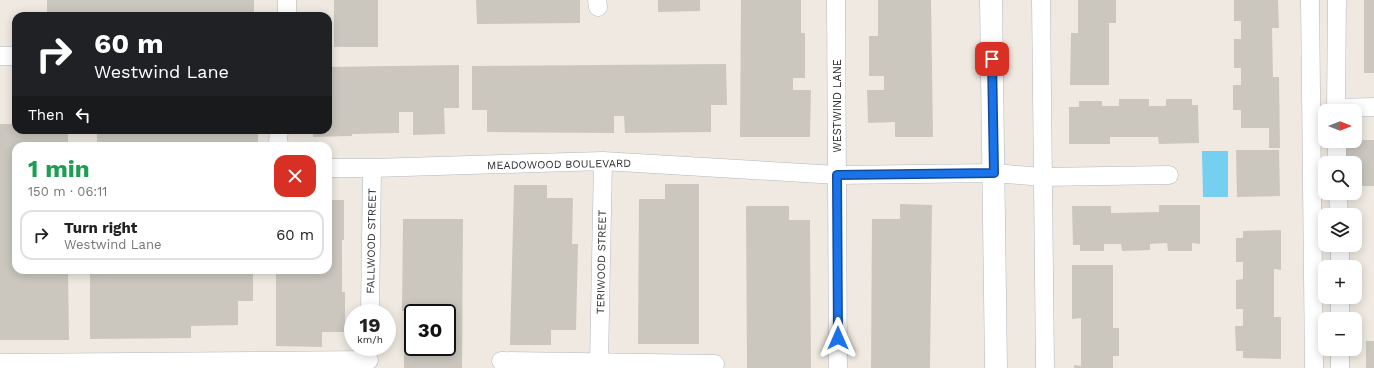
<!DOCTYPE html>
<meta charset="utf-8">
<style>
:root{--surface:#fff;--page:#f6f6f6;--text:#222;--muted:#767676;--line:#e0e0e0}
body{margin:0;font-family:"Work Sans",sans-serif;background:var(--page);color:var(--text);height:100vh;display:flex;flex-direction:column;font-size:15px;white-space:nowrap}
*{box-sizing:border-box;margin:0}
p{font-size:13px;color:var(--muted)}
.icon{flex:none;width:22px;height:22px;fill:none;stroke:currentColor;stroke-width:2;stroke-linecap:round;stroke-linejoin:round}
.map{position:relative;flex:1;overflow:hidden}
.details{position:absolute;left:12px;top:142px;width:320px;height:132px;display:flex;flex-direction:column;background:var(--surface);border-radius:12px;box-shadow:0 2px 10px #0003}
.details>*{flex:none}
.banner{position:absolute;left:12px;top:12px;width:320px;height:122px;border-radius:12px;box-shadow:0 2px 10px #0003;background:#202124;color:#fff;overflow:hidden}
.needle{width:26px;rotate:90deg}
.tools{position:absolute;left:1318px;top:104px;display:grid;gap:8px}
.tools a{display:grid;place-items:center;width:44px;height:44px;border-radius:8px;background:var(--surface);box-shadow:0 2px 10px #0003;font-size:20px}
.speed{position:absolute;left:344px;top:304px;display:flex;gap:8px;font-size:20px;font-weight:700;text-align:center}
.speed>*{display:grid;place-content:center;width:52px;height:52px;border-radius:50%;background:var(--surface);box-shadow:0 2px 10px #0003;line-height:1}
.speed small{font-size:10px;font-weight:400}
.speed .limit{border:2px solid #111;border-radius:6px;background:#fff;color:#111}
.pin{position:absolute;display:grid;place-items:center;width:34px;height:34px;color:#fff;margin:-17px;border-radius:8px;box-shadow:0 2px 6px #0006}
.me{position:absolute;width:44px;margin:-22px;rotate:0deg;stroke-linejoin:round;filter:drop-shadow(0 0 3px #0008)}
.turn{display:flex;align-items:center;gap:14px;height:84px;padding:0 16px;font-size:18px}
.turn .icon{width:52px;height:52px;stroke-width:2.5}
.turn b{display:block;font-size:28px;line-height:34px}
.then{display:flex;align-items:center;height:38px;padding:0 16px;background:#0003;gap:8px;font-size:15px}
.round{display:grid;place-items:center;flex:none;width:42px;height:42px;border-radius:12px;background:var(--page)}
.overview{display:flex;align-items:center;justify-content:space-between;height:68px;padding:0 16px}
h1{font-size:24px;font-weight:700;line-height:30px;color:#1e9e55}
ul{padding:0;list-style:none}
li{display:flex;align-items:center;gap:12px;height:50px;margin:0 8px 6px;padding:0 8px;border:2px solid var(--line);border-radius:12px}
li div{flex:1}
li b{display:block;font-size:15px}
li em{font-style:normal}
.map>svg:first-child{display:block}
</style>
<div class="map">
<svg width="1374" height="368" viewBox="0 0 1374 368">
<rect width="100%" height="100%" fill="#efe9e1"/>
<path fill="#75cff0" d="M1202,151H1228V197H1203Z"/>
<path fill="#cbc7bf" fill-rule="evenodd" d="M47,0H254V16H47Z
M334,0H378V47H334Z
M476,0H580V23L477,24Z
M658,0H700V11L658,12Z
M741,0H801V33H805V78H793V90H811L810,137H740Z
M878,0H931L933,137H895V122L868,123L867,90H884V76H869V36H878Z
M1078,0H1116V23H1109V85H1070L1071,33H1078Z
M1234,0H1278L1279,28H1272L1273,77H1279L1280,148H1269V128H1241V110H1233V85H1241V68H1234V39H1241V21H1234Z
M1364,0H1374V73H1364Z
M726,64L727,105H711V132L625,133L624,116H614V133L487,132V110H472V66Z
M459,65V108H444L445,134L413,135V112H399V133L352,134V136L313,137V130H328V67Z
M1119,99H1149V106H1166V99H1192V105H1198L1199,143L1159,144L1158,137H1110V144H1069V107H1079V101H1102V106H1119Z
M0,124H16V130H68V146H16V270H68L69,340H0Z
M97,130H258V146H97Z
M1355,140H1374V186H1355V163H1343V141H1355Z
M1236,150H1279L1280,196L1237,197Z
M665,184H699V344H638L639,199H665Z
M514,185H547V198H573L572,244H578L576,330H551V345H510Z
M328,200H344V240H342V292H345V332H322V347L276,346V270H328Z
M900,204L932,205L930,368H871L872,219H900Z
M1159,205H1200V244L1192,243V251H1168L1167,243L1150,244V250L1122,251L1121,244H1104V251H1080V245H1073L1072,206H1111V213L1159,212Z
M746,206H789V220H810L811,368H747Z
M403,219H463L462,368H404V311H402ZM413,313H447V347H413Z
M1281,230V270L1274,269V317H1281V359L1243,358V351H1236L1235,326H1243V309H1236V280L1243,279V262H1236V238H1243V231Z
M1072,265H1113V328H1119V356H1113V368H1074V365L1081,366V318L1072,319Z
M90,270H253V301H238V325L191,326V338L90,339Z
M1366,341H1374V368H1366Z"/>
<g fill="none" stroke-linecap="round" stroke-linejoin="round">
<g stroke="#b4b7c1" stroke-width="19">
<path id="minor" d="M597,0L598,7
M836,0L838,368
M1041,0L1045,368
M1310,0L1314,368
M287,16V0
M0,56H16
M1336,108L1374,107
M1336,111L1337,0
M279,130L278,143L280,146
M1337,141V163
M328,168H372L603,161L837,175L994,173L1042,177L1169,175
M1338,193L1339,215
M1340,245V267
M370,313L372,168
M1340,319V297
M501,361L715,364
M0,363L369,360
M599,363L603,161
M1340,368V349"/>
</g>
<g stroke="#b4b7c1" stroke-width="23">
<path id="tertiary" d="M991,0L996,368"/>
</g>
<use href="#minor" stroke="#fff" stroke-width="18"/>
<use href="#tertiary" stroke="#fff" stroke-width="22"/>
</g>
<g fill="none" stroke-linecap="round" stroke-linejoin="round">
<g stroke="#114b97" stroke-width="10">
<path id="route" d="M838,338L837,175L994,173L992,59"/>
</g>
<use href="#route" stroke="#1a73e8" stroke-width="7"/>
</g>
<g text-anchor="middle" stroke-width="4" stroke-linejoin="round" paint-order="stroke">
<g font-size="11" fill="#2e2e2e" stroke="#fff">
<text transform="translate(837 106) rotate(-90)" y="4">WESTWIND LANE</text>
<text transform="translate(559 164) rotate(-1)" y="4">MEADOWOOD BOULEVARD</text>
<text transform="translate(371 241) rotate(-89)" y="4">FALLWOOD STREET</text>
<text transform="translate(601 262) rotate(-89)" y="4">TERIWOOD STREET</text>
</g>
</g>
</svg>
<div class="tools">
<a><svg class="needle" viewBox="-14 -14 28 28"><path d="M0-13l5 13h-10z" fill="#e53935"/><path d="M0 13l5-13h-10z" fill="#767676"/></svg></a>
<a><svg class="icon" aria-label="search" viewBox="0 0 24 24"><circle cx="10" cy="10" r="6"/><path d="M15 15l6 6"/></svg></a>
<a><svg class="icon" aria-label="layers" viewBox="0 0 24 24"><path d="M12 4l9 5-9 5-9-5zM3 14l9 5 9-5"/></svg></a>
<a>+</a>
<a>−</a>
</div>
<div class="speed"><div>19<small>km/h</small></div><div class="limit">30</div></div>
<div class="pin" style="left:992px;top:59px;background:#d93025"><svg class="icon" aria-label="arrive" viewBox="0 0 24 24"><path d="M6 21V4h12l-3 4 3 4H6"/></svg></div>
<svg class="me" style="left:838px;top:338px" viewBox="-20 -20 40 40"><path d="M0-17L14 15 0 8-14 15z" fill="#1a73e8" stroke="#fff" stroke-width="4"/></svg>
<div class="banner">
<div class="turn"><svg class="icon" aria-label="right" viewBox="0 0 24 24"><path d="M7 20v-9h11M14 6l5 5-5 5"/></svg><div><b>60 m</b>Westwind Lane</div></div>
<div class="then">Then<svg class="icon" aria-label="left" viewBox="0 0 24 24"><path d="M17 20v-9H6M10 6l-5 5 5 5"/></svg></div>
</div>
<section class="details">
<div class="overview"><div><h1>1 min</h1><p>150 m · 06:11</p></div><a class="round" style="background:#d93025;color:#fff"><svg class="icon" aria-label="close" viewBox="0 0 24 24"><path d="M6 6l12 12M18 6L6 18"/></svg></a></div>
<ul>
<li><svg class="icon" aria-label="right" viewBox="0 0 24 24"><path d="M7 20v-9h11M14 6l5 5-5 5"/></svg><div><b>Turn right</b><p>Westwind Lane</p></div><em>60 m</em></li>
</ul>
</section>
</div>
